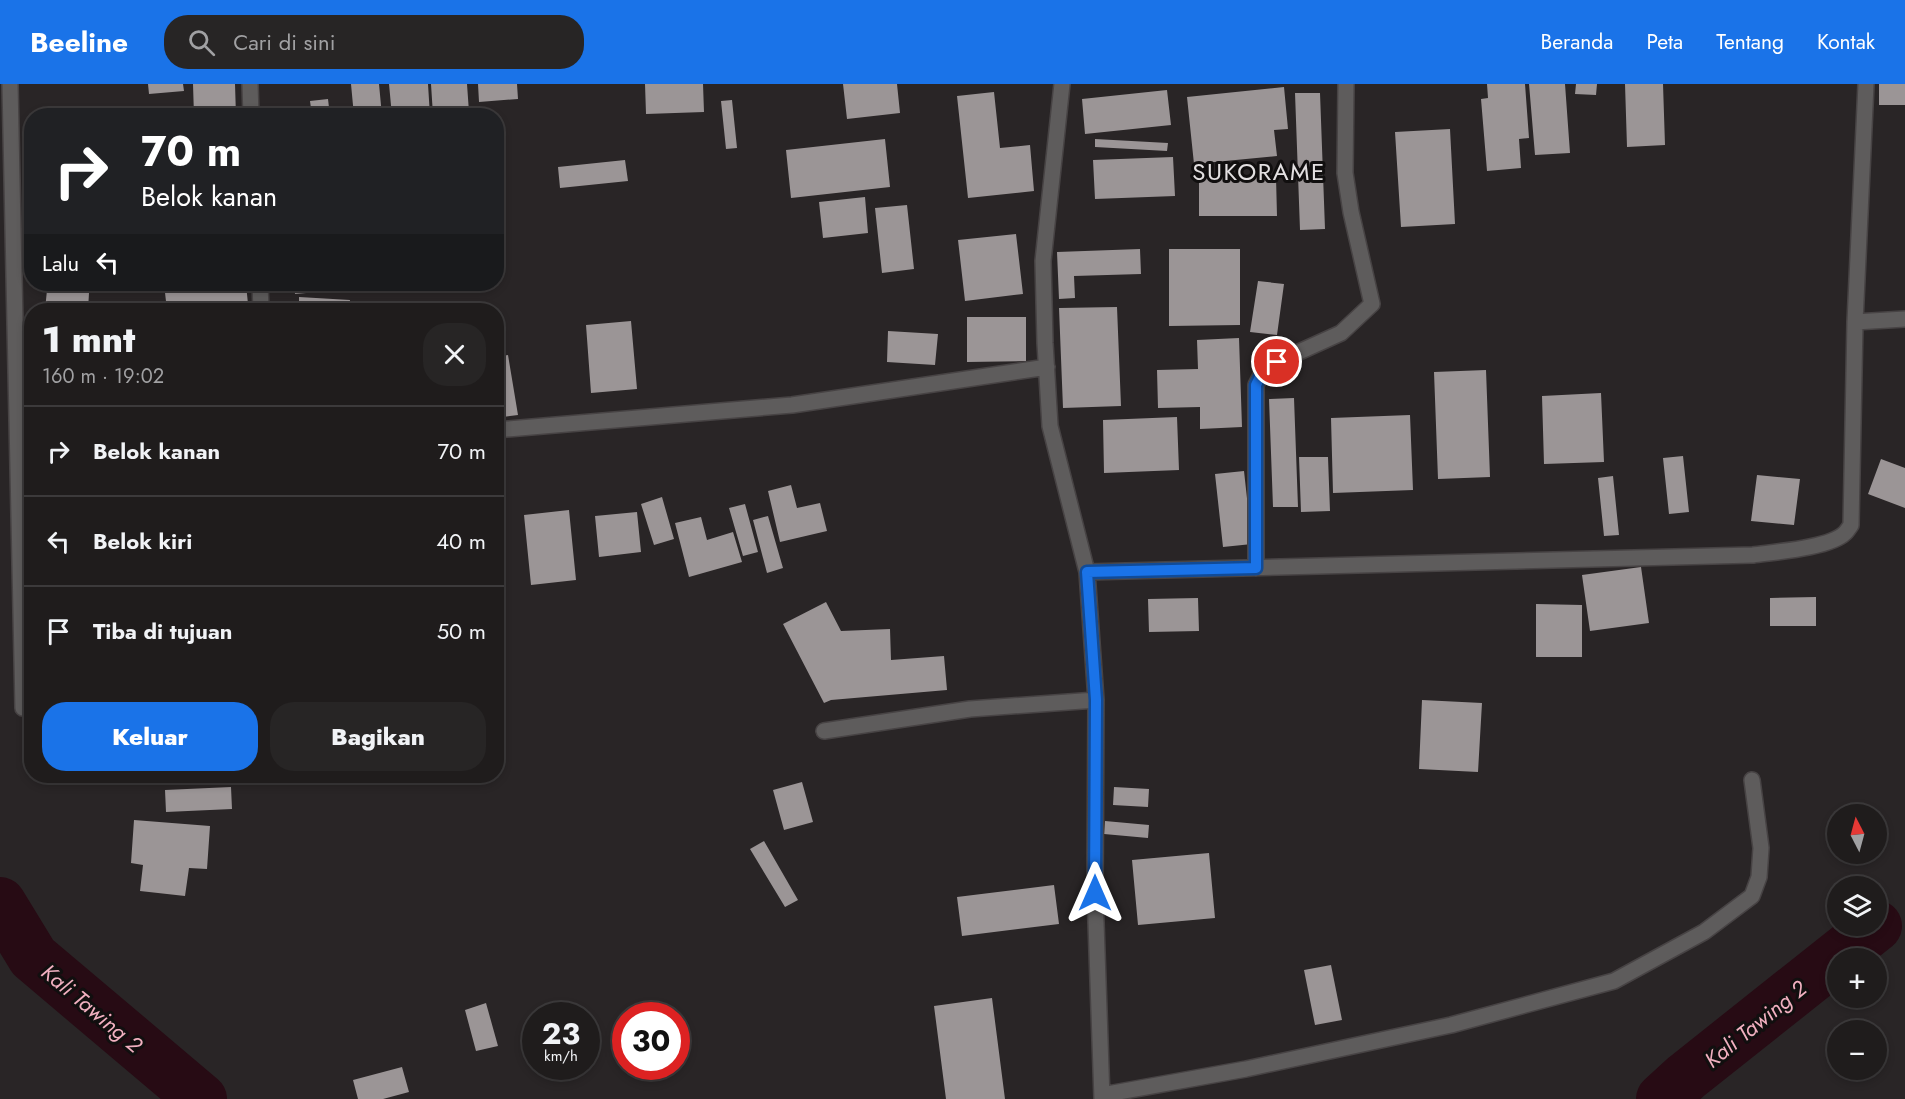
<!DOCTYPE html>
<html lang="id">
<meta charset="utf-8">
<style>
:root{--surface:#1f1c1c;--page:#272525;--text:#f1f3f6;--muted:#a1a1a3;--line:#3c3a3b;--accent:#1a73e8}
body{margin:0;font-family:Jost,sans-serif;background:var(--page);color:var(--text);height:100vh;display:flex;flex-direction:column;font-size:22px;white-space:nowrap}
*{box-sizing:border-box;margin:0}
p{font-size:20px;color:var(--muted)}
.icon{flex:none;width:33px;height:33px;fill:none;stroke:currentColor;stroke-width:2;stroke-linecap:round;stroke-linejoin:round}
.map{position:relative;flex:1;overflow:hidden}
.sheet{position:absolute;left:24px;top:219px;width:480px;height:480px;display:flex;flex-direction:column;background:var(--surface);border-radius:24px;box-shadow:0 3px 9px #0003,0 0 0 2px var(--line)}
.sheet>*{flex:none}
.guide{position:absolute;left:24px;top:24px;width:480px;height:183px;border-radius:24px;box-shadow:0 3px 9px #0003,0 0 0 2px var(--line);background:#202124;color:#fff;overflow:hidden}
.needle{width:39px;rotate:354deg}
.tools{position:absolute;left:1827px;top:720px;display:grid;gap:12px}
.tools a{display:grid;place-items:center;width:60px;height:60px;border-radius:50%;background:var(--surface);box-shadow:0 3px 9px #0003,0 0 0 2px var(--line);font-size:30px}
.speed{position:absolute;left:522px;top:918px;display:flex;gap:12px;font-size:30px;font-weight:700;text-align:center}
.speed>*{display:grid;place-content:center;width:78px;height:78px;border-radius:50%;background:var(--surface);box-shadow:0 3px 9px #0003,0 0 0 2px var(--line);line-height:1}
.speed small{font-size:15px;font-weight:400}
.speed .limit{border:9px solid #d22;background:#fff;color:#111}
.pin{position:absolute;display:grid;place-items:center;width:51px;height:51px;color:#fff;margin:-26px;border:3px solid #fff;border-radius:50%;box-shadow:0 2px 6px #0007}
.me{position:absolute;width:66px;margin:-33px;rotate:0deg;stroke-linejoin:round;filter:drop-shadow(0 0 4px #0008)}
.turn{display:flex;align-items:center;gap:21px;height:126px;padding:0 18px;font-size:27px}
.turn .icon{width:78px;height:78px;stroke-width:2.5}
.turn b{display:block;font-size:42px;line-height:51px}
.then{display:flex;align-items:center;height:57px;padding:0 18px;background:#0003;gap:12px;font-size:22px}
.round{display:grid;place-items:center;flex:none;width:63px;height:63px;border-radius:24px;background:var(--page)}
.headline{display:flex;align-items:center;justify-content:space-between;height:102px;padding:0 18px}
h1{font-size:36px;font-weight:800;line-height:45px}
.button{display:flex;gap:12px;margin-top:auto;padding:12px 18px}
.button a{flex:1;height:69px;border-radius:24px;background:var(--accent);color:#fff;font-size:24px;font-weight:800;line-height:69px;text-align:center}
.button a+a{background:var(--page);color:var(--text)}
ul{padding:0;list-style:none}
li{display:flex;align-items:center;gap:18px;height:90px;padding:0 18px;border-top:2px solid var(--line)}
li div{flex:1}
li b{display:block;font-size:22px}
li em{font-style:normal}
header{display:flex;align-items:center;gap:36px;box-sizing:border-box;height:84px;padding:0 30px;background:var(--accent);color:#fff}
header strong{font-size:28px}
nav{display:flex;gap:33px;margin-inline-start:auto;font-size:21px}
.search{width:420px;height:54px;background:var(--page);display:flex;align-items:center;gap:15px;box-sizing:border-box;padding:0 21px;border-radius:24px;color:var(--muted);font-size:22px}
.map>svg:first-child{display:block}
</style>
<header>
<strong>Beeline</strong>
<div class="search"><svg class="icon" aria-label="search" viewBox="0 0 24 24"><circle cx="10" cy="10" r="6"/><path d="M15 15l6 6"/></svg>Cari di sini</div>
<nav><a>Beranda</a><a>Peta</a><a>Tentang</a><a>Kontak</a></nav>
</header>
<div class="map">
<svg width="1905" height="1015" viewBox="0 0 1905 1015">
<rect width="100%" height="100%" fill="#292526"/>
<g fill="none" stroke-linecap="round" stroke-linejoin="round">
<path stroke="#270b14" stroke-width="52" d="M0,819L33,873L201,1015
M1662,1015L1686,993L1876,842"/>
</g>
<path fill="#9b9596" d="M148,0H183L184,7L149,10Z
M193,0H235L236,32H194Z
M351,0H379L382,32H354Z
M389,0H428L430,32H392Z
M431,0H467L469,28L433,31Z
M478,0H517L518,15L479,18Z
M645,0H703L704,28L646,30Z
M843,0H897L900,29L847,35Z
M1487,0H1525L1529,54L1519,55L1521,84L1487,87L1481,15L1488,14Z
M1529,0H1565L1570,69L1535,71Z
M1576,0H1597L1596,11L1575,10Z
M1625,0H1663L1665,61L1627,63Z
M1879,0H1905V21H1879Z
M1284,3L1288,45L1274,46L1277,72L1194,80L1187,13Z
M1167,6L1171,41L1085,50L1082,15Z
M994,8L1000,64L1030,61L1034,107L968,114L957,12Z
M1295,9H1320L1325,145L1300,146Z
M328,15L330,32H312L310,17Z
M732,16L737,64L726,65L721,17Z
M496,41H498L502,88H496Z
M1450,45L1455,140L1401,143L1395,48Z
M885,55L890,103L791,114L786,66Z
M1095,55L1168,59L1167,67L1095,63Z
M1173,73L1175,112L1095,115L1093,76Z
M625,76L628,97L560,104L558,83Z
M1199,93H1276L1277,132H1199Z
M865,113L868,149L823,154L819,118Z
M907,121L914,185L882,189L875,124Z
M1016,150L1023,210L965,217L958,156Z
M1140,165L1141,190L1074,192L1075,214L1059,215L1057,168Z
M1169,165H1240V241L1169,242Z
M1258,197L1284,200L1277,251L1250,248Z
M164,200H246L248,220L167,226Z
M294,200H351V205L295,210Z
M47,206L89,209L88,226H45Z
M299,213L350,216L349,226H299Z
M1117,223L1121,322L1063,324L1059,224Z
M967,233H1026V277L967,278Z
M631,237L637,305L591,309L586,241Z
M888,247L938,250L935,281L887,278Z
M23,253H32V295H26Z
M1239,254L1242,343L1200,345V323L1158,324L1157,286L1198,285L1197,256Z
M508,271L518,331L496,334V273Z
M1486,286L1490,393L1438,395L1434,288Z
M1601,309L1604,378L1544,380L1542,312Z
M1294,314L1298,423H1273L1269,315Z
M1410,331L1413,406L1333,409L1331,334Z
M1177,333L1179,386L1104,389L1103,336Z
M1683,372L1689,428L1669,430L1663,374Z
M1299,373H1328L1330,427L1301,428Z
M1881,375L1905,384V424L1868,410Z
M1244,387L1252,460L1223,463L1215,390Z
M1757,391L1800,395L1794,441L1751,437Z
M1613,392L1619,451L1604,452L1598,394Z
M791,401L797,424L820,419L827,447L780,458L768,407Z
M662,413L674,455L654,461L641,420Z
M745,420L758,468L743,472L729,424Z
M569,426L576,496L531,501L524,431Z
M637,428L641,468L599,473L595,432Z
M768,432L783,484L767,489L753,436Z
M701,433L707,456L733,448L742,478L689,493L675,439Z
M1641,483L1649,539L1590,547L1582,491Z
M1816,513V542H1770V514Z
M1198,514L1199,547L1149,548L1148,515Z
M826,518L841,547L890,545L891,576L944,572L947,606L831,616L824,619L783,540Z
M1536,520L1582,521V573H1536Z
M1422,616L1482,619L1478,688L1419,685Z
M802,698L813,738L784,746L773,706Z
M231,703L232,725L166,728L165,706Z
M1114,703L1149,705L1148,723L1113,721Z
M134,736L210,742L207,785L189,784L185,812L140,807L143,781L131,779Z
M1105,737L1149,741L1148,754L1104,750Z
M764,757L798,816L785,823L750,765Z
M1209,769L1215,834L1138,841L1132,776Z
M1054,801L1059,840L962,852L957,813Z
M1331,881L1342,936L1315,941L1304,886Z
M992,914L1005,1015H946L934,922Z
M486,919L498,962L476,967L465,926Z
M402,983L409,1008L383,1015H358L353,996Z"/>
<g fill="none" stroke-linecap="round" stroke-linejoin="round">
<g stroke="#474344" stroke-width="18">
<path id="minor" d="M10,0L23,624
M250,0L251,32
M1062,0L1043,177L1045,259L1050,342L1087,488L1096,616L1095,809L1102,1015
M260,200L261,226
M1855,238L1905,235
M496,346L792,321L1047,283
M1256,484V301L1262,289L1277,278L1341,249L1372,220L1351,128L1345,89L1346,0
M1087,488L1753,471C1774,468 1830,464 1845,449C1847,447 1849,444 1851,441L1855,238L1866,0
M824,647L970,625L1096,616
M1102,1011L1246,985L1451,941L1614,897L1704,848L1752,812L1759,793L1761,764L1752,696"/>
</g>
<use href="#minor" stroke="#5e5c5c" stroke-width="15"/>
</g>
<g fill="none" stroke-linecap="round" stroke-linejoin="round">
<g stroke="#114b97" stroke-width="15">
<path id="route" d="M1095,809L1096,616L1087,488L1256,484V301L1262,289L1277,278"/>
</g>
<use href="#route" stroke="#1a73e8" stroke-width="10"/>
</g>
<g text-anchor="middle" stroke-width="6" stroke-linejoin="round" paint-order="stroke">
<g font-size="22" font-style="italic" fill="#f1b0c0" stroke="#110f0f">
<text transform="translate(92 924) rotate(40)" y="8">Kali Tawing 2</text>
<text transform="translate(1755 940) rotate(-39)" y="8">Kali Tawing 2</text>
</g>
<g font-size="24" letter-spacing="1.5" fill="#e3e0e1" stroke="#110f0f">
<text x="1259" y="96">SUKORAME</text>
</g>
</g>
</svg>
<div class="tools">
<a><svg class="needle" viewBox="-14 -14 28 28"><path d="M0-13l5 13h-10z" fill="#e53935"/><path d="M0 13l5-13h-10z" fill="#a1a1a3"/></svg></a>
<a><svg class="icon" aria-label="layers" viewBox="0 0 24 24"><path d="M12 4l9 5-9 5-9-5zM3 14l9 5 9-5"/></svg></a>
<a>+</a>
<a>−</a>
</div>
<div class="speed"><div>23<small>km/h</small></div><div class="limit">30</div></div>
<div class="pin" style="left:1277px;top:278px;background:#d93025"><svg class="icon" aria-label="arrive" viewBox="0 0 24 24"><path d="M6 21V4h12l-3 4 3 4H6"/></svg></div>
<svg class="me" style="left:1095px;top:809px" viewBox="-20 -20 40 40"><path d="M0-17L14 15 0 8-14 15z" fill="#1a73e8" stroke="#fff" stroke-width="4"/></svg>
<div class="guide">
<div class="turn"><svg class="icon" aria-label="right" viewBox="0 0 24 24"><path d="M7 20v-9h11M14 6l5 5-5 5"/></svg><div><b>70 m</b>Belok kanan</div></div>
<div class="then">Lalu<svg class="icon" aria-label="left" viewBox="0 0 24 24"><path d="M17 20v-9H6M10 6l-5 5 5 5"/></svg></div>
</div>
<section class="sheet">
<div class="headline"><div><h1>1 mnt</h1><p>160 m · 19:02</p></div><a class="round"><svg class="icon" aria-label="close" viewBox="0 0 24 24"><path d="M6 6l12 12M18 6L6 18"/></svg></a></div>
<ul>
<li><svg class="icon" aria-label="right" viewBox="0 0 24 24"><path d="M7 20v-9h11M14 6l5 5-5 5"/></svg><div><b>Belok kanan</b></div><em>70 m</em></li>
<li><svg class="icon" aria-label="left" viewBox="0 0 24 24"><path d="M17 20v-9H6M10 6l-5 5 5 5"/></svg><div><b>Belok kiri</b></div><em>40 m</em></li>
<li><svg class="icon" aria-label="arrive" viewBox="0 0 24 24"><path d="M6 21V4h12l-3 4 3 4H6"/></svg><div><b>Tiba di tujuan</b></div><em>50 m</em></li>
</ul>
<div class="button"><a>Keluar</a><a>Bagikan</a></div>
</section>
</div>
